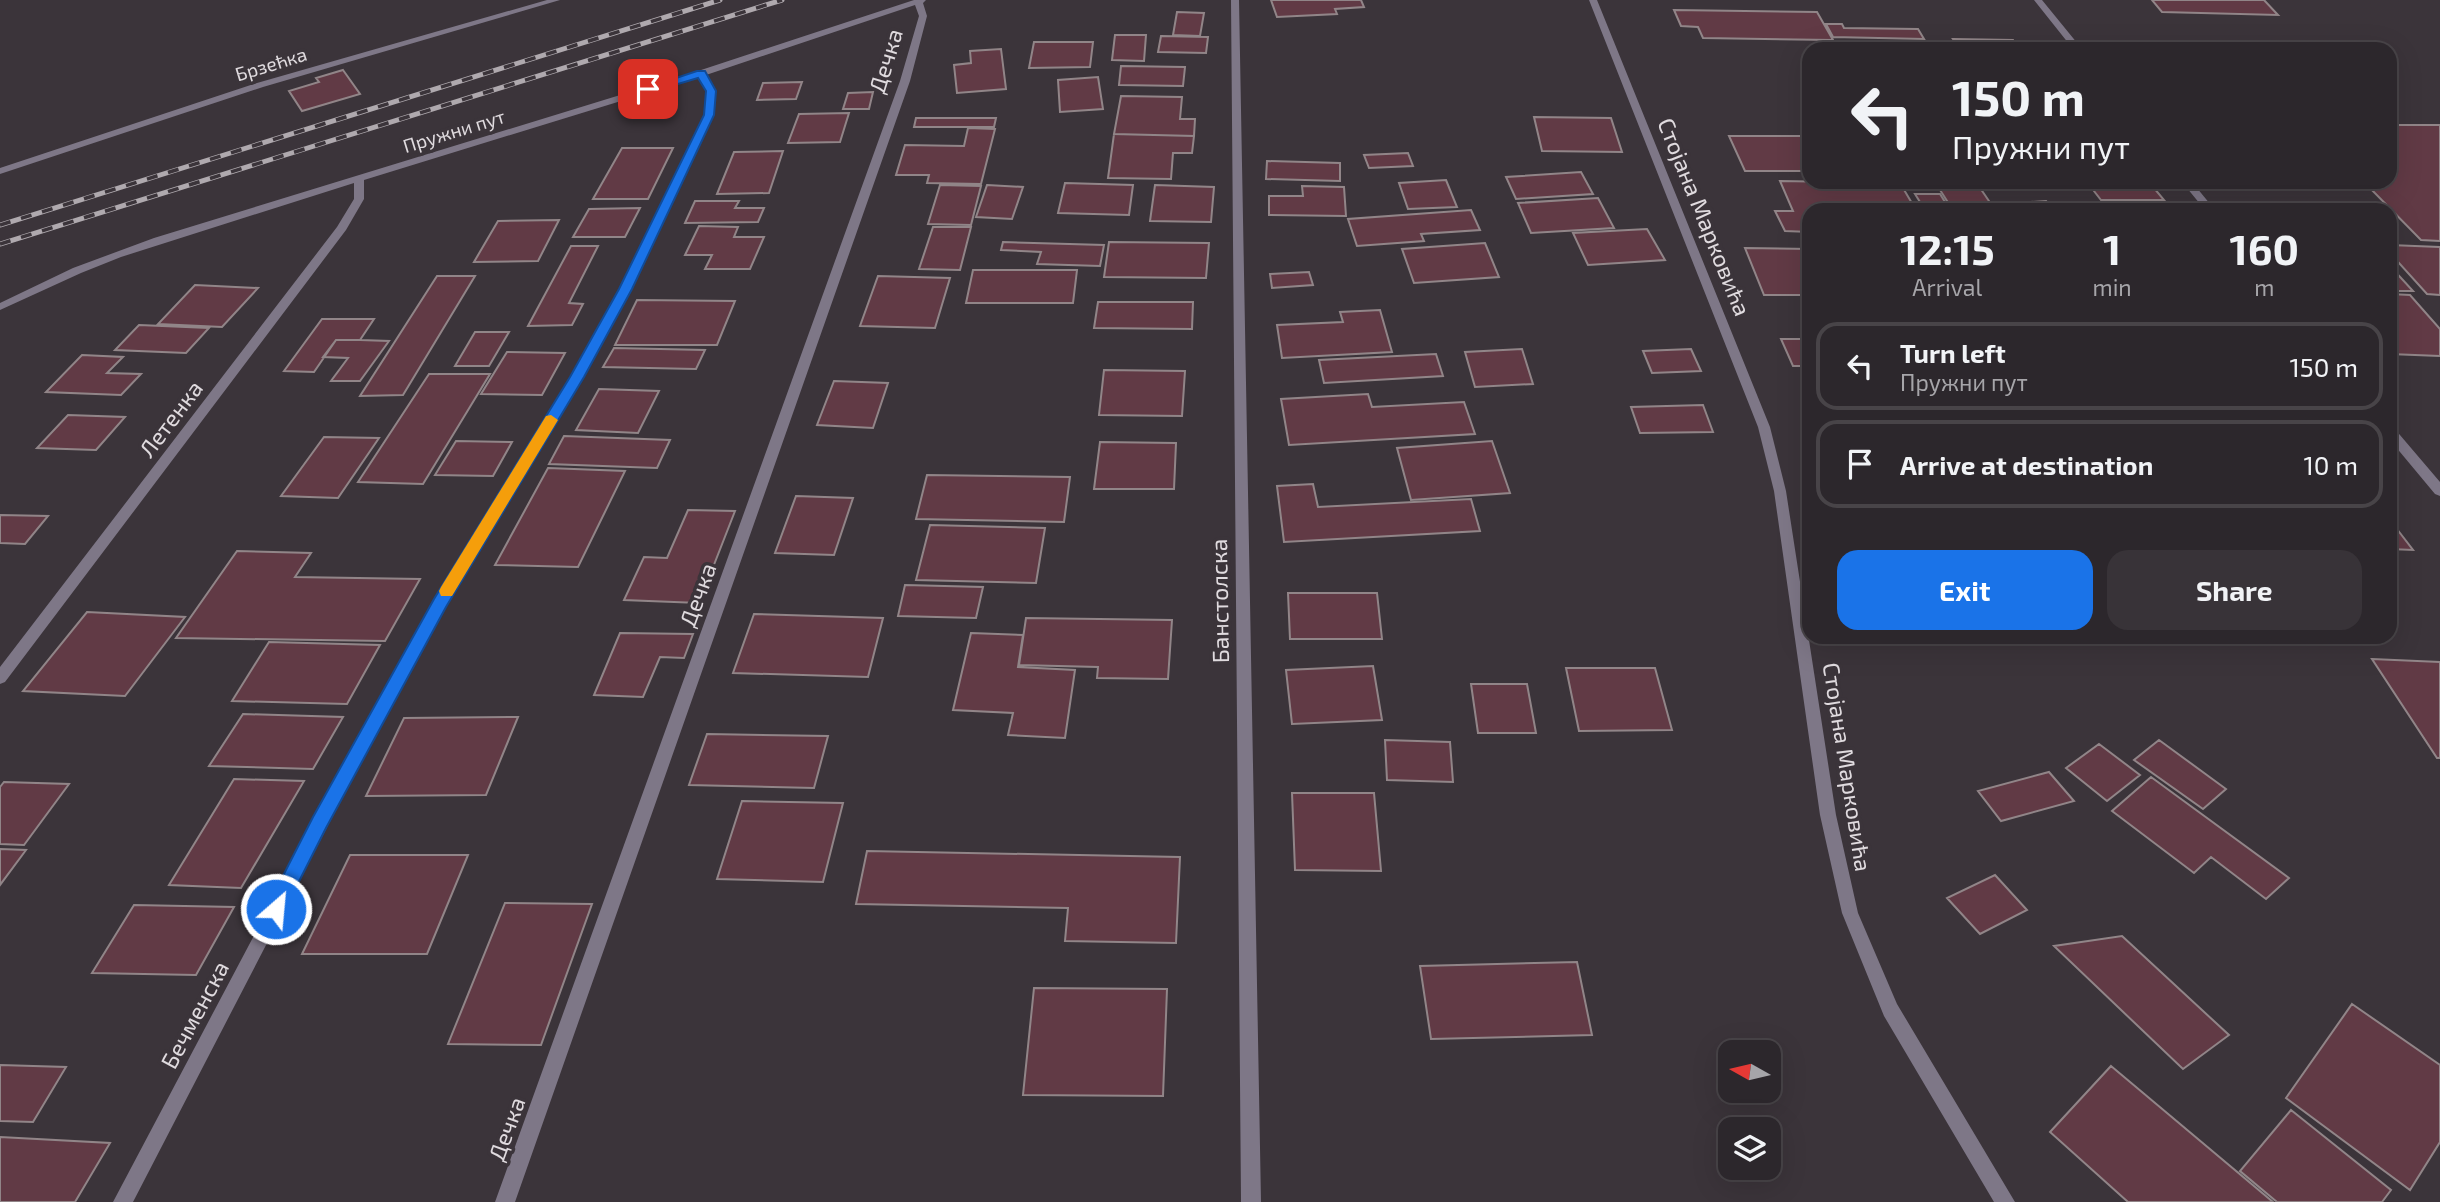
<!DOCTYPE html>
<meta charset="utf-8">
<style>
:root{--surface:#2c272c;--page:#383338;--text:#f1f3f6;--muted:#a6a5a9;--line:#484448;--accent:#1a73e8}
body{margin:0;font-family:"Exo 2",sans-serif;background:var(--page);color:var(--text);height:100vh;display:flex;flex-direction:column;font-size:26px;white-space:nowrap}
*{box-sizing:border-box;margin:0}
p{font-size:23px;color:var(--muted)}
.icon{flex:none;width:38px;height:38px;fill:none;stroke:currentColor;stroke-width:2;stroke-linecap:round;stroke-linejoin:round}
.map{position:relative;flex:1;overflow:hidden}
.drawer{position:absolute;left:1802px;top:203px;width:595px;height:441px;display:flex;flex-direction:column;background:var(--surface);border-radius:21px;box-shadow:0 7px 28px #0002,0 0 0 2px var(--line)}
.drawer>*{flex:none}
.guide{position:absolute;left:1802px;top:42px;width:595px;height:147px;border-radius:21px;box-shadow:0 7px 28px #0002,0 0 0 2px var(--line);background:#2c272c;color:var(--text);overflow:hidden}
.needle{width:46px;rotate:278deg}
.controls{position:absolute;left:1718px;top:1040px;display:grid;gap:14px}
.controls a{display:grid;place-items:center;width:63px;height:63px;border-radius:14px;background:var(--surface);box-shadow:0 7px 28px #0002,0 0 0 2px var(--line);font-size:35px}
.pin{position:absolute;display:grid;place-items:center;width:60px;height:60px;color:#fff;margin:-30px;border-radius:14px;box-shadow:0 4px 10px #0006}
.me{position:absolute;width:77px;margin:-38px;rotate:27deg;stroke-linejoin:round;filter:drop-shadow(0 0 5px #0008)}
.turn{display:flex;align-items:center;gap:24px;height:147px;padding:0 35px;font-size:32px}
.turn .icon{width:91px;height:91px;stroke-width:2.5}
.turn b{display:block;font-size:49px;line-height:60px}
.eta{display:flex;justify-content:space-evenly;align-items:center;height:119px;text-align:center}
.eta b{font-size:42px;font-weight:700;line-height:49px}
.cta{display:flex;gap:14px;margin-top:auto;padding:14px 35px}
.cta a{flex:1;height:80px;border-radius:21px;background:var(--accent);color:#fff;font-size:28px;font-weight:700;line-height:80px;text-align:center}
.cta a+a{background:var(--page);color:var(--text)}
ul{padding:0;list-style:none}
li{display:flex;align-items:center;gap:21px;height:88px;margin:0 14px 10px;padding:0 21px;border:4px solid var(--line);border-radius:21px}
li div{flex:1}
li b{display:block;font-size:26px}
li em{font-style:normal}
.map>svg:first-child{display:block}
</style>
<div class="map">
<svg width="2440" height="1202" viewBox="0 0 2440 1202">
<rect width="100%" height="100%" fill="#3b343a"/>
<path fill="#613a45" stroke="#918588" stroke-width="2" d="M1271,0H1361L1364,7L1335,9L1337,14L1277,17Z
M2152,0H2264L2278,15L2162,12Z
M1674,10L1817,12L1833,40L1703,38L1698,27L1681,26Z
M1177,12L1204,13L1200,36L1173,35Z
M1826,24H1842L1844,28L1918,29L1924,39L1833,37Z
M1115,35H1146L1144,61L1112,60Z
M1161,36L1208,37L1206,53L1158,52Z
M1953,39L2013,40L2019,49H1960Z
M1034,42H1093L1090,67L1029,68Z
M1001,49L1006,89L957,93L954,65L971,63L970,51Z
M1121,66L1185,67L1183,86L1119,85Z
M343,70L360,94L302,111L289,91L319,82L316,78Z
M1098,77L1103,109L1060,112L1058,80Z
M802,82L796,99L757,100L763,83Z
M873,92L869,109H843L848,93Z
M1121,96L1182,97L1180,119H1195L1194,136L1114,134Z
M849,113L840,142L788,143L799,114Z
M1534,117L1611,118L1622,152L1542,151Z
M916,118H996L994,127H914Z
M2390,125H2440V241L2421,240L2364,182H2390Z
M968,128L995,129L981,184L927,183L929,175H896L905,145L964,146Z
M1114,134L1194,136L1192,153H1173L1171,179L1108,178Z
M1729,136H1809L1810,171H1745Z
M622,148H673L648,199H593Z
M783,151L769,193L717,194L734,152Z
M1408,153L1413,166L1369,168L1364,155Z
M1267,161L1340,163V181L1266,179Z
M1581,172L1593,194L1516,199L1506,177Z
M1446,180L1457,207L1408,209L1399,183Z
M1780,181L1900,183L1916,210H1810V232L1785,231L1775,211H1793Z
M1935,182H1976L1991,204H1949Z
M2087,182H2149L2164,200H2101Z
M1065,183L1133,185L1129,215L1058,213Z
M940,185L981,186L971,225L928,224Z
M987,185L1023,187L1012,219L976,217Z
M1155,185L1214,187L1211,222L1150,221Z
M1302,186L1344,187L1346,216L1269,215V196H1303Z
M1915,194H1940L1950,210H1925Z
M1598,198L1614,228L1531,233L1518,203Z
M695,201H739L735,208H764L758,222L685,223Z
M2046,201L2054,210H1989L1984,205Z
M640,208L625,237H573L589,209Z
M1471,210L1480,230L1421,234L1424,241L1357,246L1348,219Z
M559,220L538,261L474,262L498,221Z
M699,226L738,227L734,237H764L750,269H705L712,255H685Z
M933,227H971L960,270L919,269Z
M1647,229L1665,260L1588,265L1573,233Z
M1003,242L1104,245L1100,266L1037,264L1041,252L1001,250Z
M1109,242L1209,243L1206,278L1104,277Z
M1485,243L1499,277L1414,283L1402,249Z
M2390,245L2440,247V295L2427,294L2390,253Z
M571,246H598L569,303L583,304L572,325L528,326Z
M1745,248L1810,249V295H1764Z
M2390,266L2413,291H2390Z
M973,270H1077L1073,303H966Z
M1309,272L1313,285L1272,288L1270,274Z
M437,276H475L403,395L360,396Z
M878,276L950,278L935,328L860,326Z
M195,285L258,288L222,327L158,324Z
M2390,294L2410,295L2440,329V356L2390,354Z
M637,300L735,301L717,345H615Z
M1098,302H1193L1192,329L1094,328Z
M1380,310L1392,352L1282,358L1277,325L1343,322L1340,312Z
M322,319H374L360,340H336L314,372L284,371Z
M139,325L209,328L186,353L115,350Z
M475,332H509L489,366H455Z
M1781,339H1810V366H1793Z
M336,340H360L389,341L360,381H331L348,358L323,357Z
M614,348L705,350L696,369L603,367Z
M1522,349L1533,384L1475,387L1465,352Z
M1691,349L1701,371L1652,373L1643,351Z
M507,352L565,353L542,395L481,394Z
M1436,354L1443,376L1324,383L1319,360Z
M82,355L123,357L107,373L141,374L121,395L46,392Z
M1104,370L1185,371L1182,416L1099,415Z
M429,374H490L423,484L358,482Z
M834,381L888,383L873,428L817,425Z
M599,389L659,391L638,433L576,430Z
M1368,394L1372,407L1464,402L1475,434L1289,445L1281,399Z
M1703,405L1713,432L1640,433L1631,407Z
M68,415L125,417L96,450L37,448Z
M564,436L670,440L657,468L549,464Z
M324,437L379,438L338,498L281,496Z
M456,441L512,442L493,476L435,475Z
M1492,441L1510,493L1411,500L1397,448Z
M1100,442L1176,443L1174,489H1094Z
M548,468L625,471L578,567L495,565Z
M927,475L1070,477L1064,522L916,519Z
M1313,484L1318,507L1471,499L1480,531L1284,542L1277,486Z
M796,496L853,498L834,555L775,553Z
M688,510L735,511L699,603L624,600L644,557L667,558Z
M0,515L48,516L25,544L0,543Z
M2390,520L2413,550L2390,549Z
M930,525L1045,528L1036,583L916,580Z
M237,551L311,553L295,577L420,579L385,641L176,638Z
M905,585L983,587L976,618L898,616Z
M1288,593H1377L1382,639H1290Z
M87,612L185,617L125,696L23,691Z
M754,614L883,618L868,677L733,673Z
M1026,618L1172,620L1168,679L1097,678L1098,667L1019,665Z
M620,633L693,634L684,658L660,657L643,697L594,695Z
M971,633L1023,635L1018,667L1075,670L1065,738L1008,735L1013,713L953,710Z
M2250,637H2320L2322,641Z
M269,642L380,645L347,704L232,701Z
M2372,659L2440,662V758H2437Z
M1373,666L1382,720L1292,724L1286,670Z
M1566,668H1655L1672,730L1579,731Z
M1471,684H1527L1536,733H1478Z
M243,714L343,717L313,769L209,766Z
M518,717L486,795L366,796L404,718Z
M707,734L828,736L814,788L689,785Z
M1385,740L1450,742L1453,782L1387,780Z
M2159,740L2226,789L2203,809L2134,760Z
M2099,744L2140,775L2107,801L2066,768Z
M2049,772L2074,801L2001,821L1978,791Z
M2151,777L2289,878L2266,899L2211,857L2194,873L2112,811Z
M234,779L304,781L241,888L169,885Z
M4,782L69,784L24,845L0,844V787Z
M1292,793H1374L1381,871L1295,870Z
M742,801L843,803L823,882L717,879Z
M0,849L26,850L0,885Z
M867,851L1180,857L1176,943L1065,941L1068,908L856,904Z
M350,855H468L427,954H302Z
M1995,875L2027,910L1980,934L1947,898Z
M505,903L592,904L541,1045L448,1044Z
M134,905L234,907L196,975L92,973Z
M2122,936L2229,1035L2183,1069L2054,946Z
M1577,962L1592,1035L1431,1039L1420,966Z
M1034,988L1167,989L1163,1096L1023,1095Z
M2352,1004L2440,1065V1142L2410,1190L2286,1098Z
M0,1065L66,1067L33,1122L0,1121Z
M2111,1066L2273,1202H2128L2050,1132Z
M2291,1110L2391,1190L2382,1202H2277L2240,1171Z
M0,1137L110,1143L75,1202H0Z"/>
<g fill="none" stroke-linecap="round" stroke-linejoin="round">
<path fill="#7e7787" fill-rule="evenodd" d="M547,0H560L263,87L0,174V168L257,83Z
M914,0H926L923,3L927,16L910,81L515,1202H495L900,81L919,16L915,5L706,75L716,91L714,115L632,289L583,377L445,607L396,694L133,1202H113L386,686L435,599L571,377L620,289L704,115L706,91L699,77L364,180V199L346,230L5,682L0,684V667L337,227L354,199V183L121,257L81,273L0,310V303L73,268L154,238L695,72Z
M1231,0H1239L1261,1202H1241Z
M1589,0H1597L1770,427L1786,491L1836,815L1858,913L1897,1004L2015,1202H1994L1884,1016L1842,913L1820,815L1774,491L1758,427Z
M2034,0H2042L2082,49H2073Z
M2182,182H2192L2215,210H2205Z
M2390,427L2394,428L2440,482V496L2435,494L2390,440Z"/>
<g stroke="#afa9ae" stroke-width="5">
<path id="rail" d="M0,225L720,0
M0,244L782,0"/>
</g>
<use href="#rail" stroke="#3b343a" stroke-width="3.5" stroke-dasharray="11" stroke-linecap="butt"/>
</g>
<path fill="#1a73e8" stroke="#114b97" stroke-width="2" d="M697,71H705L716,91L714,115L632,289L584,377L446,607L326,828L282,915L276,918L269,915L266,909L313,817L434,599L570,377L619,289L704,115L706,91L698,78L648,93L643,89Z"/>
<path fill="#f59e0b" d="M551,415L558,420L452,596H441L439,591L441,587L546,416Z"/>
<g text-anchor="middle" stroke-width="7" stroke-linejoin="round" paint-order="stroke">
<g font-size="19" fill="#e0dbdf" stroke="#3b343a">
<text transform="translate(271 64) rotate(-17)" y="7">Брзећка</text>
<text transform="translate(454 131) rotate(-17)" y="7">Пружни пут</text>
</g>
<g font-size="23" fill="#e0dbdf" stroke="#3b343a">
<text transform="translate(886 61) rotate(-73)" y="8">Дечка</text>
<text transform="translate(1704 217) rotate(68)" y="8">Стојана Марковића</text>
<text transform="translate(171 419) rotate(-53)" y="8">Летенка</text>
<text transform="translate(698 595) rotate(-70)" y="8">Дечка</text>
<text transform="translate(1220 601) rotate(-91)" y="8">Банстолска</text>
<text transform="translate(1847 767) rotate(81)" y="8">Стојана Марковића</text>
<text transform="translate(195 1015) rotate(-62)" y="8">Бечменска</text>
<text transform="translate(507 1129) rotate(-70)" y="8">Дечка</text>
</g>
</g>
</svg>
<div class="controls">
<a><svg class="needle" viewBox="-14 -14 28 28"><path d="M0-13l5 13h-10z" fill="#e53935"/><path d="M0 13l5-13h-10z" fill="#a6a5a9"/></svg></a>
<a><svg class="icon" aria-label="layers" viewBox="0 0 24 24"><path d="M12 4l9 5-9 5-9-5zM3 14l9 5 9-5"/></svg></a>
</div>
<div class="pin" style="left:648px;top:89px;background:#d93025"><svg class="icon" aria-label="arrive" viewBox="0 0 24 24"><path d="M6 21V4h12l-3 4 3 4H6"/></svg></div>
<svg class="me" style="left:276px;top:909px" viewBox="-20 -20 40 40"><circle r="17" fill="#1a73e8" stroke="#fff" stroke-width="3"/><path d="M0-11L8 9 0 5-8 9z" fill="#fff"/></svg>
<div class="guide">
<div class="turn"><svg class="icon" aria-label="left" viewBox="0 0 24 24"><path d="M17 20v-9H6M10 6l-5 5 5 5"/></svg><div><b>150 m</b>Пружни пут</div></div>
</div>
<section class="drawer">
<div class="eta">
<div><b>12:15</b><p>Arrival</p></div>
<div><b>1</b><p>min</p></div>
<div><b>160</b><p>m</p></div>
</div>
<ul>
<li><svg class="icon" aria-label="left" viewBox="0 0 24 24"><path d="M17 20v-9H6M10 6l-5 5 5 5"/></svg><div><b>Turn left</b><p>Пружни пут</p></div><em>150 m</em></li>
<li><svg class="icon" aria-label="arrive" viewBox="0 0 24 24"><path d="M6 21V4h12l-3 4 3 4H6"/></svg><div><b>Arrive at destination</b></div><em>10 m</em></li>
</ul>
<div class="cta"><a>Exit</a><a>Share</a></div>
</section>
</div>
